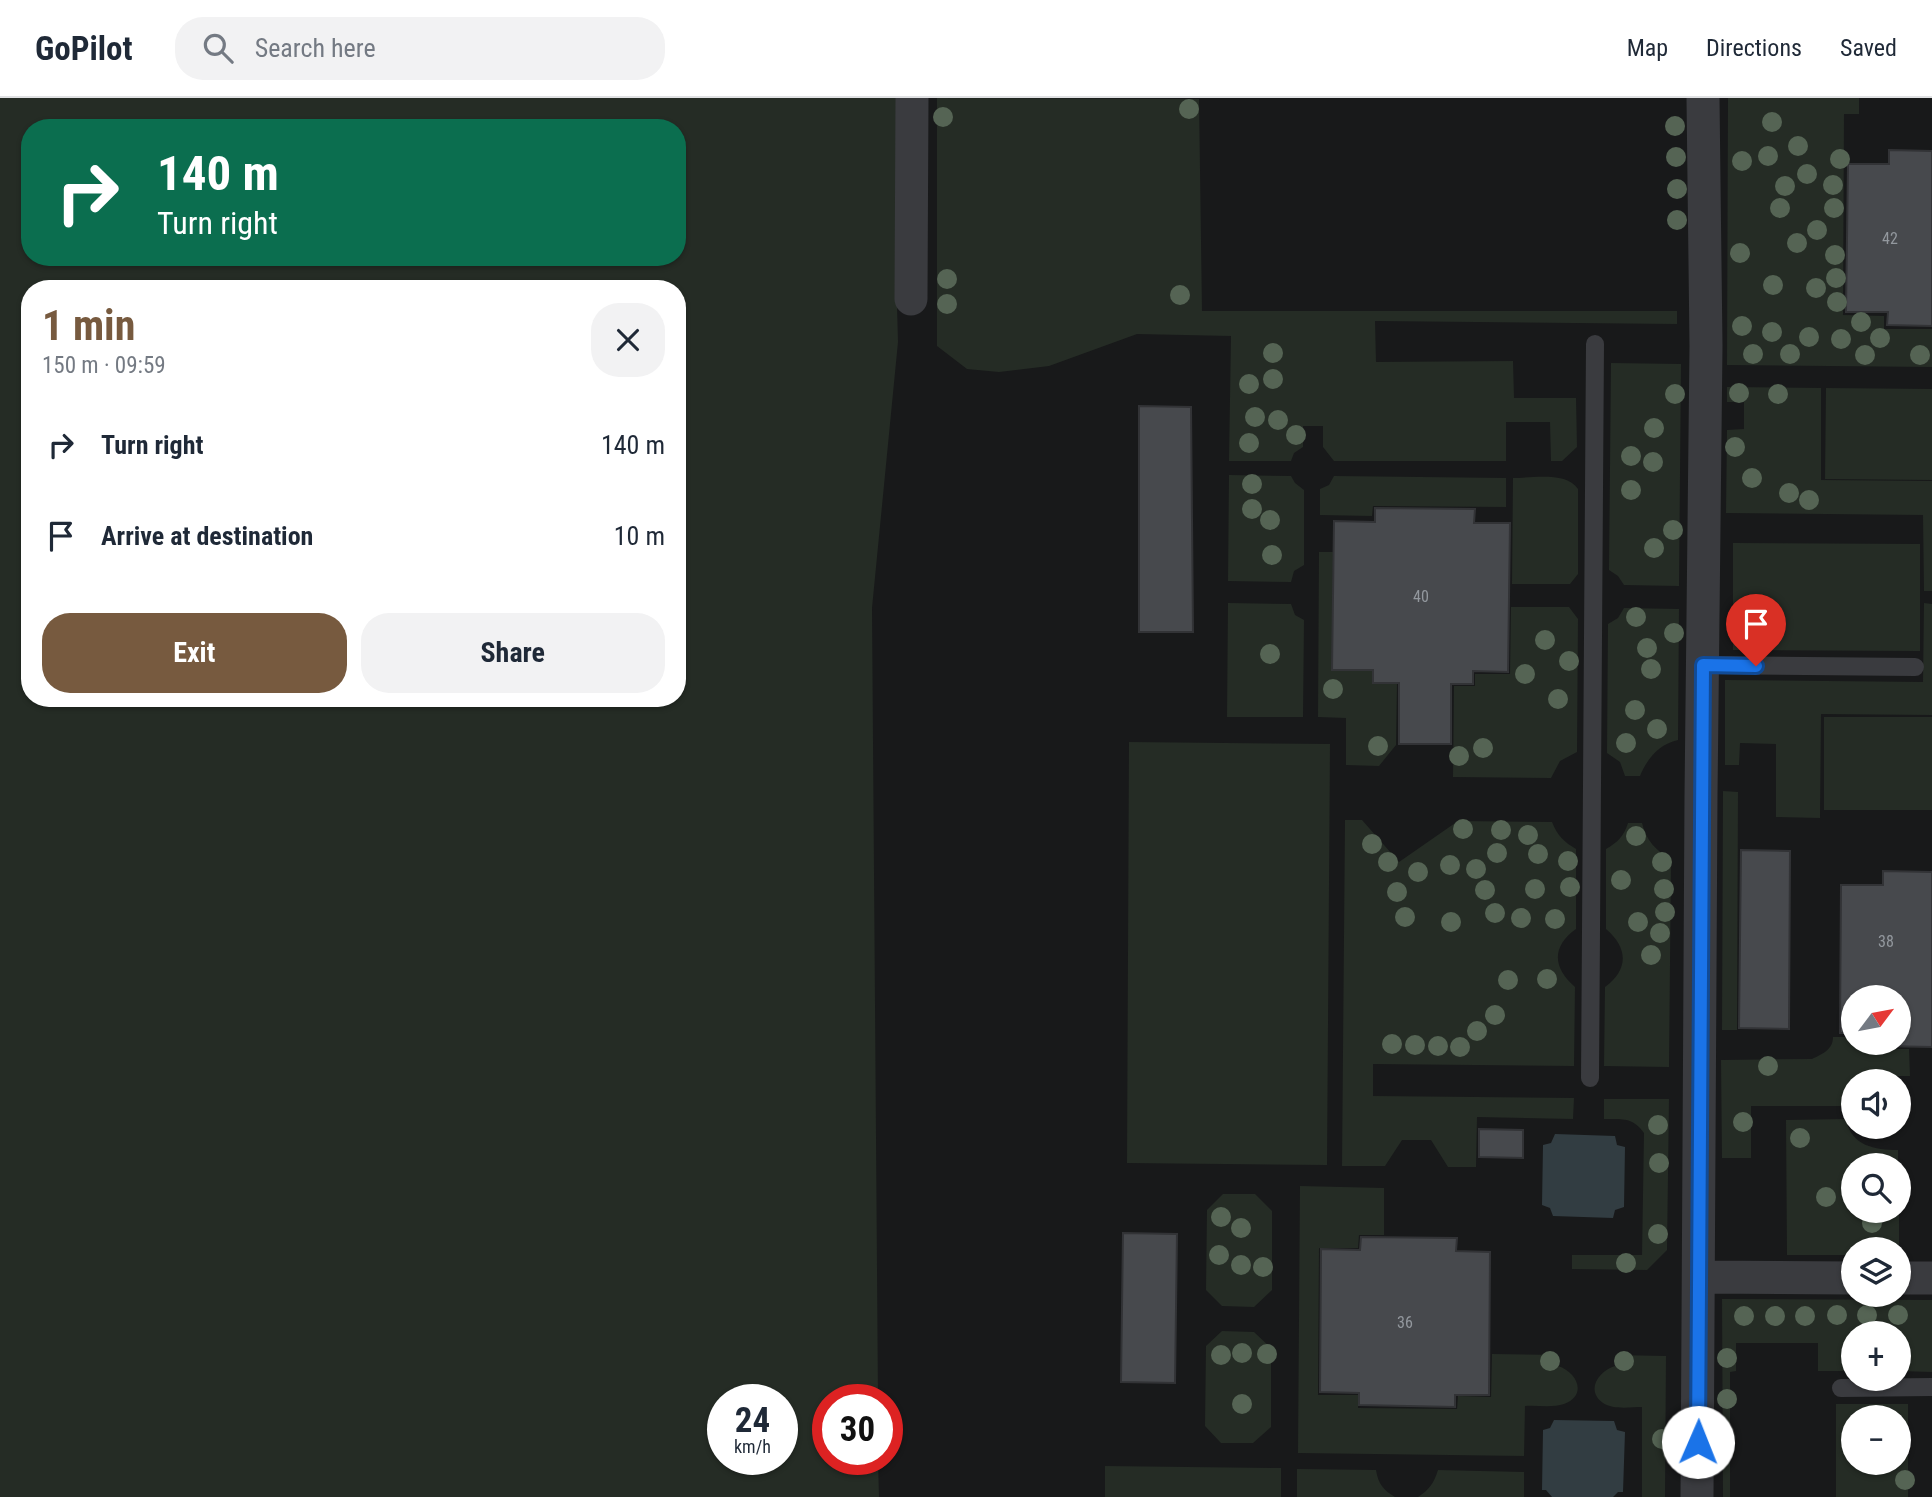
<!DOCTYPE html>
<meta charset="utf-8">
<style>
:root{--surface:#fff;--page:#f2f2f3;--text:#1f2937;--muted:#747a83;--line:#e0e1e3;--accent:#775a3f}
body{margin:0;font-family:"Roboto Condensed",sans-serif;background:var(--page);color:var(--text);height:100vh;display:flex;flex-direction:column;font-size:26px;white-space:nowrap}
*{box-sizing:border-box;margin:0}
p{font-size:23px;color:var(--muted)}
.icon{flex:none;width:38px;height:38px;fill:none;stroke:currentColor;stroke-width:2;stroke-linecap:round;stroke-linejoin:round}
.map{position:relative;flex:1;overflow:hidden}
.panel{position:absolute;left:21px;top:182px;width:665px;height:427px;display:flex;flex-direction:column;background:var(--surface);border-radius:28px;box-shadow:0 2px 5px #0004}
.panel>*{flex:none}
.hud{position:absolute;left:21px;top:21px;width:665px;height:147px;border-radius:28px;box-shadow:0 2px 5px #0004;background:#0b6e4f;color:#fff;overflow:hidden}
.needle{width:46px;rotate:58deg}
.tools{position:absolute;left:1841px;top:887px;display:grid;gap:14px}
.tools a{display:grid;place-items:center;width:70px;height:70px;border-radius:50%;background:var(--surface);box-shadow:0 2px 5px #0004;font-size:35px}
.speed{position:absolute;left:707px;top:1286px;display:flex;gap:14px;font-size:35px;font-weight:700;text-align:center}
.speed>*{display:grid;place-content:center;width:91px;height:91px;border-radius:50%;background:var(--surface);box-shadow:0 2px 5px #0004;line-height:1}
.speed small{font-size:18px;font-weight:400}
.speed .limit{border:10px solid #d22;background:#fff;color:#111}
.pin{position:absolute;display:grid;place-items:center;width:60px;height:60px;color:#fff;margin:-72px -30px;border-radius:50% 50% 50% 0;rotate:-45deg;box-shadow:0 0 7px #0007}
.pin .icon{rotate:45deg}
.me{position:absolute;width:77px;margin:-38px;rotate:1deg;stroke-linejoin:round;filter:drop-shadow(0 0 5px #0008)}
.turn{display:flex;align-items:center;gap:24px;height:147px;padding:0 21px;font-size:32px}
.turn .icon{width:91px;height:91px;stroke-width:2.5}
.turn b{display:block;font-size:49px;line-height:60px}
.round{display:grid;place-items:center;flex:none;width:74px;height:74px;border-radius:28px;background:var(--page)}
.head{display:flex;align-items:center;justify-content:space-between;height:119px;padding:0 21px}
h1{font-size:42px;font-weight:700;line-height:52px;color:var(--accent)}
.action{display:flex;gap:14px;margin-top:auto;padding:14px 21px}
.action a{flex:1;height:80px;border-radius:28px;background:var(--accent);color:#fff;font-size:28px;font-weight:700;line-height:80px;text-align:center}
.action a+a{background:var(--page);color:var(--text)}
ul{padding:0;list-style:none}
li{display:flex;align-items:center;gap:21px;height:91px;padding:0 21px}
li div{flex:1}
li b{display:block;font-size:26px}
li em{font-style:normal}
header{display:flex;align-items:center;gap:42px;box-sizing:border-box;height:98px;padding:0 35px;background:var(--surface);border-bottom:2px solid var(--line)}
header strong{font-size:33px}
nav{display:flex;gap:38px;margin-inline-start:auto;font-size:24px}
.search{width:490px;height:63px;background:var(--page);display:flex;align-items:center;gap:18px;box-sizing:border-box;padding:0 24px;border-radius:28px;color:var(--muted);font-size:26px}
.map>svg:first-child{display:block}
</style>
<header>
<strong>GoPilot</strong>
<div class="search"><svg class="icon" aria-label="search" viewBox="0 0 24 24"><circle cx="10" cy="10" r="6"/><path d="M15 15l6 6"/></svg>Search here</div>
<nav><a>Map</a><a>Directions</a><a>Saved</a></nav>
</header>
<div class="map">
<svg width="1932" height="1399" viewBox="0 0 1932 1399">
<rect width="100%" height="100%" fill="#18191a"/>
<path fill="#252c25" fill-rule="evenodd" d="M0,0H898L895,135L898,244L872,510L878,1302H828V1362H878L879,1399H0ZM30,30H677V159H30ZM30,191H677V600H30ZM723,1302H782V1362H723Z
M937,0L1199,1L1202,213H1677V226L1375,223L1376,264L1513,263L1514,300H1576L1577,349L1562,363H1551L1550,324H1506V363H1334L1323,349V328H1303V349L1294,355L1291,363H1229L1231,238L1137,236L1049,268L999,274L967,271L937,248Z
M1728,0H1859V16H1844L1843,217L1884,218V231H1932V269L1727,267Z
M1611,265L1681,266L1679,488L1624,487L1618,478L1609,472Z
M1727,289L1821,290V382L1932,383V493H1924L1923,417L1726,415L1727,332L1744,331V304H1727Z
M1826,290L1932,291V382L1825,381Z
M1229,377L1291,378L1295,385L1304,392V467L1294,473L1291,484L1228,483Z
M1334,378L1506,380V409L1373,408L1372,418L1320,417V391L1329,387Z
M1513,380C1531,380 1567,373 1578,391V476L1570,486H1512Z
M1733,445L1920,446V553L1733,552Z
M1319,454H1333L1332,572L1373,573L1372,586H1397L1396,647L1379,668L1346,667V620L1318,619Z
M1228,505L1291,506L1295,517L1304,522L1303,619H1227Z
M1924,505L1932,506V617L1821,616L1820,720L1776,719V646L1740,645L1739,667H1725V582L1923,584Z
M1511,509H1569L1578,521L1577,654L1560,663L1551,680L1453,679L1454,588H1475V576H1510Z
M1624,510L1679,511L1678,642C1659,646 1647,661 1640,678H1625L1620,664L1607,655L1608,526L1618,520Z
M1824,619H1932V712H1824Z
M1129,644L1330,646L1327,1067L1127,1065Z
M1723,693L1738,694L1737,932H1722Z
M1345,722H1362L1399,764L1458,723L1552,724C1557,737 1564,744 1576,751V831C1551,849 1553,870 1575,889L1574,968L1373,966V998L1574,1000L1573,1021L1477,1019L1476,1069H1448L1431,1042H1402L1385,1068H1342Z
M1628,725H1642C1646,742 1656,753 1671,761L1669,969L1604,968L1605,889C1629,871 1628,850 1606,831V751C1618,744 1624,738 1628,725Z
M1833,939H1853V945H1878V951H1909L1910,978H1882L1864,983L1853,984C1853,993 1848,998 1847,1008H1751V1060H1722L1721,962L1812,961C1822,956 1833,952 1833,939Z
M1604,1001H1669L1667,1152L1647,1172L1572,1171V1157H1642L1644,1035C1633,1019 1622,1021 1604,1021Z
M1846,1021C1851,1048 1875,1052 1898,1052V1067L1853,1068V1113H1899V1151L1853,1152V1157H1787L1786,1022Z
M1300,1088L1384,1090V1137H1359L1358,1150H1319L1318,1297H1358V1310L1457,1311L1458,1298L1491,1299L1492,1256L1558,1257V1268C1577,1274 1588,1297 1564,1306C1552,1310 1537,1307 1525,1308L1524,1358L1298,1355Z
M1223,1096H1255L1272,1113V1192L1254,1209L1222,1208L1206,1192L1207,1112Z
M1722,1201L1932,1202V1274L1899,1273V1236H1853V1273H1818V1245H1736V1273L1730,1274V1399H1723Z
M1222,1233L1254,1234L1271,1250V1329L1253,1345H1221L1205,1328L1206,1248Z
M1615,1257L1666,1258L1665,1399H1642V1309C1631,1309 1613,1312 1603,1305C1585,1292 1599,1273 1615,1268Z
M1836,1306H1908V1399H1836ZM1853,1320H1899V1365H1853Z
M1105,1368L1281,1370V1399H1105Z
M1297,1371L1376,1372C1378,1385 1383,1392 1395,1399H1297Z
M1438,1372L1524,1374V1399H1418C1429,1392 1434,1385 1438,1372Z"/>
<path fill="#323d42" d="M1555,1036L1615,1038L1617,1047L1625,1049L1624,1109L1615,1112L1613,1120L1553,1118L1550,1110L1542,1107L1543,1047L1551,1045Z
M1554,1322L1614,1323L1617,1332L1625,1334L1623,1394H1618L1613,1399H1552L1546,1392H1542L1543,1332L1550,1330Z"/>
<path fill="#47494d" stroke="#323336" stroke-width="2" d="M1889,52L1932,53V228L1887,227L1888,214H1846L1848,66H1889Z
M1139,308L1191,309L1193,534H1139Z
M1375,410L1475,411L1474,425H1510L1508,574L1473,573V586H1451V646H1399V585H1373V572H1332L1334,423L1375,424Z
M1741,752L1790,753L1789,931L1739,930Z
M1883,773L1932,774V949L1881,948V945H1899V900H1853V935H1840L1841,787H1883Z
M1479,1031L1523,1032V1060L1479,1059Z
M1123,1135L1177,1136L1175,1285L1121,1284Z
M1361,1139L1457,1140L1456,1153L1490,1154L1489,1297H1455V1309L1359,1307V1295L1320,1294L1321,1151L1360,1152Z"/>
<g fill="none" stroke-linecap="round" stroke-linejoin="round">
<path stroke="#3a3b3f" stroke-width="18" d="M1703,567L1915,569
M1590,980L1595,246
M1841,1290L1932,1289"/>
<path stroke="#3a3b3f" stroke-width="33" d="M911,201L912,0
M1700,1179L1853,1180
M1899,1180H1932
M1697,1399L1701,698L1706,248L1703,0"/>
</g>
<g fill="#556454">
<circle cx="1189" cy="11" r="10"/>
<circle cx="943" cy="19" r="10"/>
<circle cx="1772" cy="24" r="10"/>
<circle cx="1675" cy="28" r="10"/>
<circle cx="1798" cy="48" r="10"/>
<circle cx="1768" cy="58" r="10"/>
<circle cx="1676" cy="59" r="10"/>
<circle cx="1840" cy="61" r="10"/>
<circle cx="1742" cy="63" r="10"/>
<circle cx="1807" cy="76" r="10"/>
<circle cx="1833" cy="87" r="10"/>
<circle cx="1785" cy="88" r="10"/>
<circle cx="1677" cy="91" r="10"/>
<circle cx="1780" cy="110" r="10"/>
<circle cx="1834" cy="110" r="10"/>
<circle cx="1677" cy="122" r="10"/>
<circle cx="1817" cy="132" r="10"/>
<circle cx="1797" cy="145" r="10"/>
<circle cx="1740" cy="155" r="10"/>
<circle cx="1835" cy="157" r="10"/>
<circle cx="1836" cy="180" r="10"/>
<circle cx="947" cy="181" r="10"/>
<circle cx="1773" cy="187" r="10"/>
<circle cx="1816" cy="190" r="10"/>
<circle cx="1180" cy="197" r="10"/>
<circle cx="1837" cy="204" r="10"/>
<circle cx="947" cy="206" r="10"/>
<circle cx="1861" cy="224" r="10"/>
<circle cx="1742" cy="228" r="10"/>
<circle cx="1772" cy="234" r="10"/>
<circle cx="1809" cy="239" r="10"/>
<circle cx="1880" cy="240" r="10"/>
<circle cx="1841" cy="241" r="10"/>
<circle cx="1273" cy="255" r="10"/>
<circle cx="1753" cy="256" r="10"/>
<circle cx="1790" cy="256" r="10"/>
<circle cx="1865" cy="257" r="10"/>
<circle cx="1920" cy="257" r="10"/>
<circle cx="1273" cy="281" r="10"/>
<circle cx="1249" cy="286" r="10"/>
<circle cx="1739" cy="295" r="10"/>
<circle cx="1675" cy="296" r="10"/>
<circle cx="1778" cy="296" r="10"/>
<circle cx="1255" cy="319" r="10"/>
<circle cx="1278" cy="322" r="10"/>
<circle cx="1654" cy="330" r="10"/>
<circle cx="1296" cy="337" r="10"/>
<circle cx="1249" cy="345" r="10"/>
<circle cx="1735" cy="349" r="10"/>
<circle cx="1631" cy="358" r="10"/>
<circle cx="1653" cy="364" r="10"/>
<circle cx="1752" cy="380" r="10"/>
<circle cx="1252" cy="386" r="10"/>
<circle cx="1631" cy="392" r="10"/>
<circle cx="1789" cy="395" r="10"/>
<circle cx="1809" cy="402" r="10"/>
<circle cx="1252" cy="411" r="10"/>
<circle cx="1270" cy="422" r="10"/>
<circle cx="1673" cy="432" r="10"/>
<circle cx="1654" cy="450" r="10"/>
<circle cx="1272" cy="457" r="10"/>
<circle cx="1636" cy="519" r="10"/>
<circle cx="1674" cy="535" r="10"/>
<circle cx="1545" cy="542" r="10"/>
<circle cx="1647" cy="550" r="10"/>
<circle cx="1270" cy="556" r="10"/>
<circle cx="1569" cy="563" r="10"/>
<circle cx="1651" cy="571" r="10"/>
<circle cx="1525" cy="576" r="10"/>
<circle cx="1333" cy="591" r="10"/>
<circle cx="1558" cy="601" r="10"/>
<circle cx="1635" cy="612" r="10"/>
<circle cx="1657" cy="631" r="10"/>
<circle cx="1626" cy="645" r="10"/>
<circle cx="1378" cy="648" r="10"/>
<circle cx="1483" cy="650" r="10"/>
<circle cx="1459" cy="658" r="10"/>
<circle cx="1463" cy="731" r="10"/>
<circle cx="1501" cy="732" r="10"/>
<circle cx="1528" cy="737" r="10"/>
<circle cx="1636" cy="738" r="10"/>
<circle cx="1372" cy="746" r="10"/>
<circle cx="1497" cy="755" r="10"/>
<circle cx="1538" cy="756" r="10"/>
<circle cx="1568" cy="763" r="10"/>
<circle cx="1388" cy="764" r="10"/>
<circle cx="1662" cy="764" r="10"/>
<circle cx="1450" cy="767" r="10"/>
<circle cx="1476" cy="771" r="10"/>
<circle cx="1418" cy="774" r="10"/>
<circle cx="1621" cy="782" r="10"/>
<circle cx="1570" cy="789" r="10"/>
<circle cx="1535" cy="791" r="10"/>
<circle cx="1664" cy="791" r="10"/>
<circle cx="1485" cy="792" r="10"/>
<circle cx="1397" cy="794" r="10"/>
<circle cx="1665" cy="814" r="10"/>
<circle cx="1495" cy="815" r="10"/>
<circle cx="1405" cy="819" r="10"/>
<circle cx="1521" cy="820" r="10"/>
<circle cx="1555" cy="821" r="10"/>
<circle cx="1451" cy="824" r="10"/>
<circle cx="1638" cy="824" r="10"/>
<circle cx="1660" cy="835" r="10"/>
<circle cx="1651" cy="857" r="10"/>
<circle cx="1547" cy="881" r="10"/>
<circle cx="1508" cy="882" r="10"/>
<circle cx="1495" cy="917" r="10"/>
<circle cx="1477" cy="933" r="10"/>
<circle cx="1392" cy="946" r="10"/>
<circle cx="1415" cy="947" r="10"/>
<circle cx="1438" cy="948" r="10"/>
<circle cx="1460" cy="949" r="10"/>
<circle cx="1768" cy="968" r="10"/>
<circle cx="1743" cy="1024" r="10"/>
<circle cx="1658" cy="1027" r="10"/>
<circle cx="1800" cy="1040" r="10"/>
<circle cx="1659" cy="1065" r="10"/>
<circle cx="1826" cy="1099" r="10"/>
<circle cx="1221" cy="1119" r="10"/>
<circle cx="1872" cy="1125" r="10"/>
<circle cx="1241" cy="1130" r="10"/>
<circle cx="1658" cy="1136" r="10"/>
<circle cx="1219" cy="1157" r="10"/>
<circle cx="1626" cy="1165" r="10"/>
<circle cx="1241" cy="1167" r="10"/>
<circle cx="1263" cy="1169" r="10"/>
<circle cx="1837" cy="1217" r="10"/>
<circle cx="1867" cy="1217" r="10"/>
<circle cx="1898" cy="1217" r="10"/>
<circle cx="1744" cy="1218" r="10"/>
<circle cx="1775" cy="1218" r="10"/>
<circle cx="1805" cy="1218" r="10"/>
<circle cx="1242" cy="1255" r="10"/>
<circle cx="1267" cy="1256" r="10"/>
<circle cx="1221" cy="1257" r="10"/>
<circle cx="1727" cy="1260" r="10"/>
<circle cx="1550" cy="1263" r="10"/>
<circle cx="1624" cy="1263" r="10"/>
<circle cx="1727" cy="1301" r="10"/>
<circle cx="1242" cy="1306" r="10"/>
<circle cx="1662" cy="1341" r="10"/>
<circle cx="1905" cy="1382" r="10"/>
</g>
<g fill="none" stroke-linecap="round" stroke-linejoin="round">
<g stroke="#114b97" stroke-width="18">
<path id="route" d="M1698,1344L1703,567L1756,568"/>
</g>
<use href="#route" stroke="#1a73e8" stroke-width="12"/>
</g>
<g text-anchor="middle" stroke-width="5" stroke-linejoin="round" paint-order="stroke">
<g font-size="16" fill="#93989e">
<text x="1890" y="146">42</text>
<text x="1421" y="504">40</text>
<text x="1886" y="849">38</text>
<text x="1405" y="1230">36</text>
</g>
</g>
</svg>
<div class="tools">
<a><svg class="needle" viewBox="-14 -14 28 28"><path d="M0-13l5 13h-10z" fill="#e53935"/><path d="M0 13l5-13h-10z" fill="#747a83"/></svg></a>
<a><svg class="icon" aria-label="sound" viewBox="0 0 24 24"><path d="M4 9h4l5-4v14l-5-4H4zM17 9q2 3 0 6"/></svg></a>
<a><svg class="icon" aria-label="search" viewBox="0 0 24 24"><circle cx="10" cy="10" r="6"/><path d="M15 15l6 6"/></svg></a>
<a><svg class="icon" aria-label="layers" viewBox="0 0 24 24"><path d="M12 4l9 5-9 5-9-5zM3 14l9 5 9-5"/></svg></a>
<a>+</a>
<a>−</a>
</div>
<div class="speed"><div>24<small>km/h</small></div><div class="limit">30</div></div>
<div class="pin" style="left:1756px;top:568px;background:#d93025"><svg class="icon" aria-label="arrive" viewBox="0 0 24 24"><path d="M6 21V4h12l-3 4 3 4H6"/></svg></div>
<svg class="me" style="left:1698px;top:1344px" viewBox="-20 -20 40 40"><circle r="19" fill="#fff"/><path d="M0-13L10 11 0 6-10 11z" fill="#1a73e8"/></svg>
<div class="hud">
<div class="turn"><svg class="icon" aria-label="right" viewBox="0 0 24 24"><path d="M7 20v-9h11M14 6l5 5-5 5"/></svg><div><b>140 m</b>Turn right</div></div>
</div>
<section class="panel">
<div class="head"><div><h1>1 min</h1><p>150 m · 09:59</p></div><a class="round"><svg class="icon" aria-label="close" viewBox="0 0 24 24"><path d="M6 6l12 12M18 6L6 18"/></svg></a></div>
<ul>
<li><svg class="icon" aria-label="right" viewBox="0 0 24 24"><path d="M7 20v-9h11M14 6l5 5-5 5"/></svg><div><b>Turn right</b></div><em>140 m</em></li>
<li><svg class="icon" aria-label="arrive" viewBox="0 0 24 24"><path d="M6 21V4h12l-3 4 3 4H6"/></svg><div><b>Arrive at destination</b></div><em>10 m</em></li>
</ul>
<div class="action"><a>Exit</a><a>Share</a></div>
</section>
</div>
